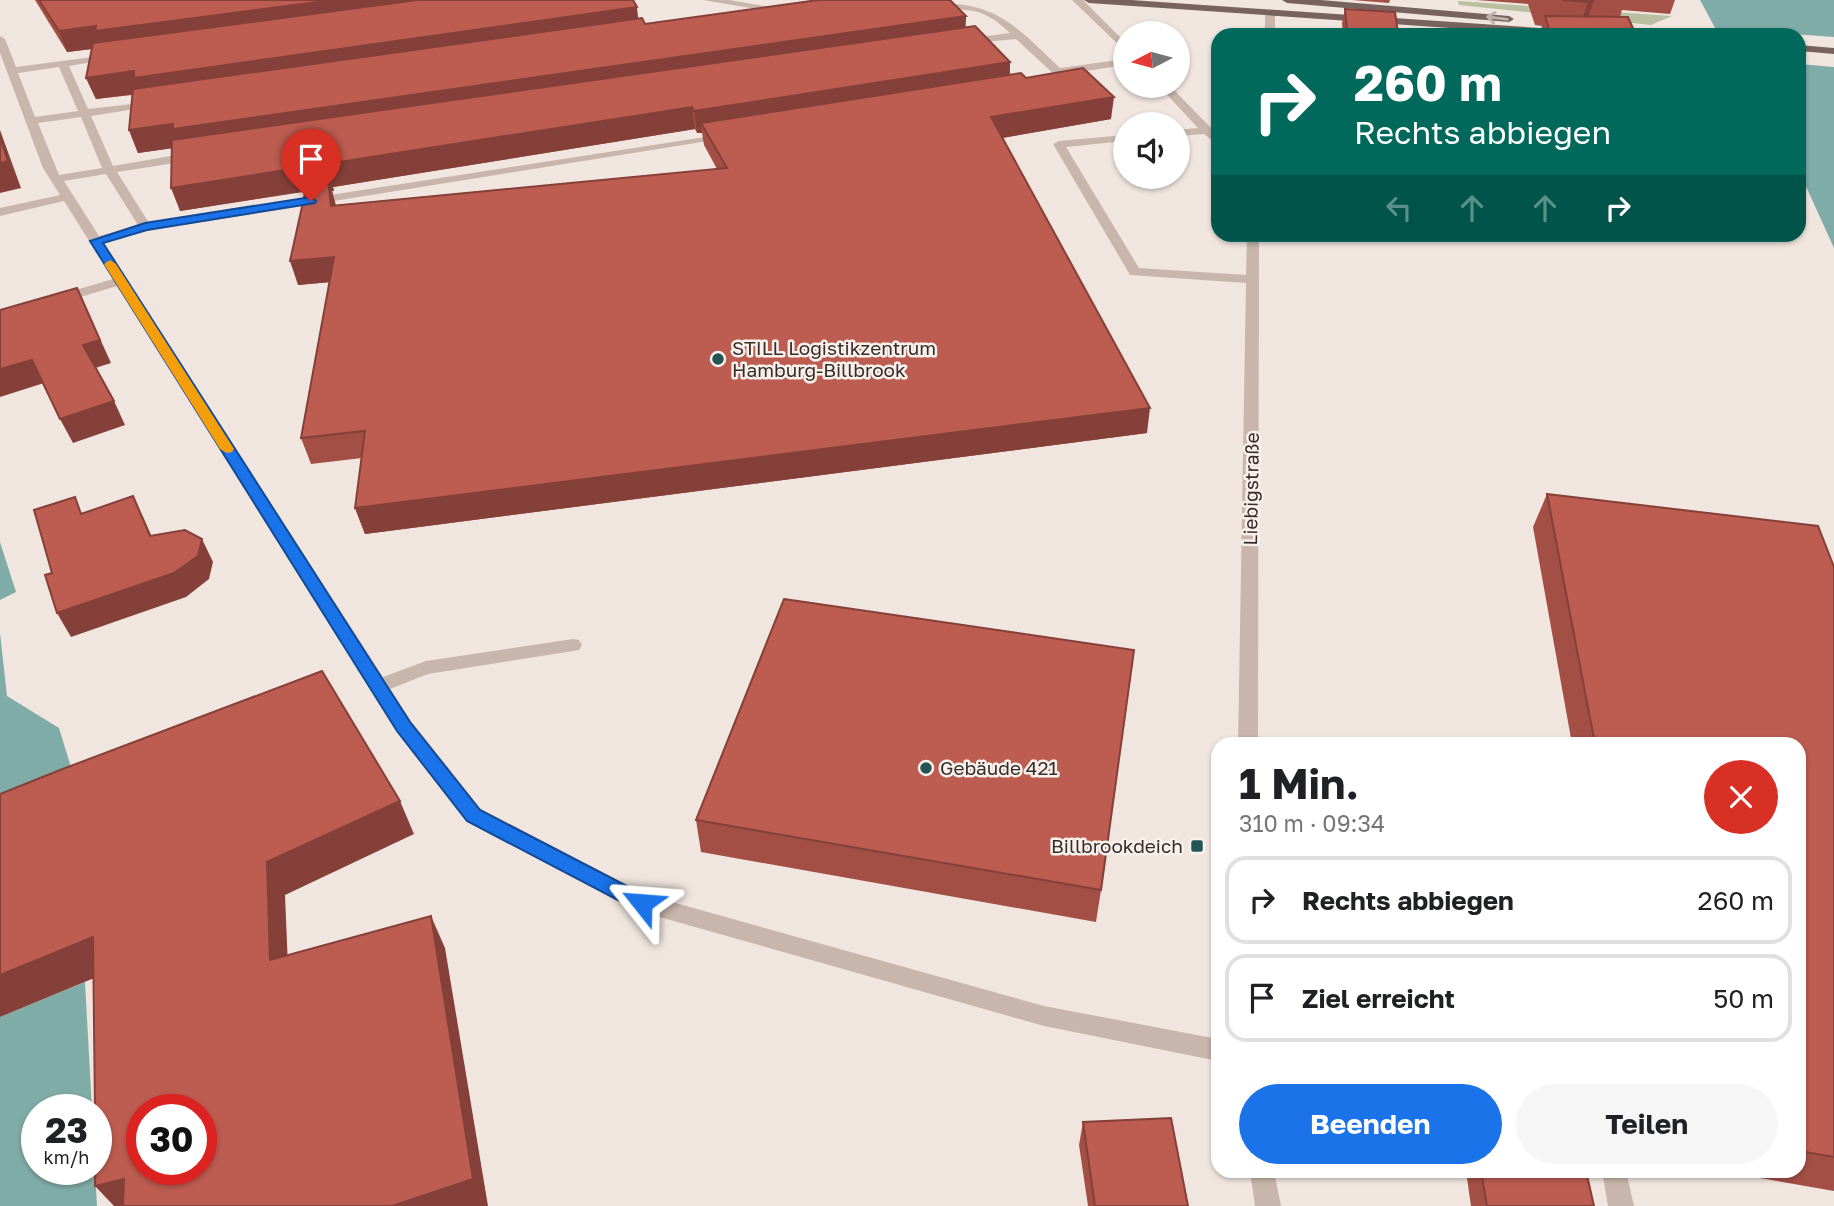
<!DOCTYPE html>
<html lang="de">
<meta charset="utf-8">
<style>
:root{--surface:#fff;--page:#f6f6f6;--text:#202124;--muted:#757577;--line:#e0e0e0;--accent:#1a73e8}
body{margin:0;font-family:"Golos Text",sans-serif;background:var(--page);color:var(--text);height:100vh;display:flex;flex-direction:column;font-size:26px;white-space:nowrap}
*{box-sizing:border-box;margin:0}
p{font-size:23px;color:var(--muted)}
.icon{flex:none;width:38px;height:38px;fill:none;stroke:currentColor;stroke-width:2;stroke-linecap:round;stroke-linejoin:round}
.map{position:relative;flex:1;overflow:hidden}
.drawer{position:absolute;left:1211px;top:737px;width:595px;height:441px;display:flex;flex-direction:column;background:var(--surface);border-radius:21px;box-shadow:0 2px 5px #0004}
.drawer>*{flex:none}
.hud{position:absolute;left:1211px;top:28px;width:595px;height:214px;border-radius:21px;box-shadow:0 2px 5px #0004;background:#00695c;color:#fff;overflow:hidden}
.needle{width:46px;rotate:264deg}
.fabs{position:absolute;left:1113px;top:21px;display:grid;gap:14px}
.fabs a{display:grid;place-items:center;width:77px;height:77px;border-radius:50%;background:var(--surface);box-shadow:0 2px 5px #0004;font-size:35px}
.speed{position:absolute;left:21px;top:1094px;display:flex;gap:14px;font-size:35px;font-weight:700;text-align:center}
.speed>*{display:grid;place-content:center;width:91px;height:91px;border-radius:50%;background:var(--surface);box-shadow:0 2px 5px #0004;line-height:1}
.speed small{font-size:18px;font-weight:400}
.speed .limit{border:10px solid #d22;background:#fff;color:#111}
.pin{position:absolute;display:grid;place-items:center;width:60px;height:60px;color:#fff;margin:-72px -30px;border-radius:50% 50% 50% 0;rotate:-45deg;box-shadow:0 0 7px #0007}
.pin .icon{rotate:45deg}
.me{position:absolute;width:77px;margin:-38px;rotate:298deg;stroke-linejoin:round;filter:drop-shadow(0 0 5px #0008)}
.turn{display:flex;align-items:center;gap:24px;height:147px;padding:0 28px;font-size:32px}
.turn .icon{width:91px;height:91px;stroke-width:2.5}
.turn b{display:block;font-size:49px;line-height:60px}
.lanes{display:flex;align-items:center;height:66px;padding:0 28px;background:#0003;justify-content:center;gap:35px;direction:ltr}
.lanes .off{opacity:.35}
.round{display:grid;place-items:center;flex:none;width:74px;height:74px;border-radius:37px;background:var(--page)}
.head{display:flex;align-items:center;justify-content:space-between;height:119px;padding:0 28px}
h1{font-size:42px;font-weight:700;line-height:52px}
.button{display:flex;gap:14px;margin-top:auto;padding:14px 28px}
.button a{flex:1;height:80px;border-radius:42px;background:var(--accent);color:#fff;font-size:28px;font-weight:700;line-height:80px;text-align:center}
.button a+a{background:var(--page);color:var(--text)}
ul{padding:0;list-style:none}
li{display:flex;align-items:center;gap:21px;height:88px;margin:0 14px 10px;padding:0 14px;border:4px solid var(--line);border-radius:21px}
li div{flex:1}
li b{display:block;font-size:26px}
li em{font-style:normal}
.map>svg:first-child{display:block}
</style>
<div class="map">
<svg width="1834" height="1206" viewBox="0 0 1834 1206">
<rect width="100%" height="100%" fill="#f1e6df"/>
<path fill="#b9bfa0" d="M1458,1L1672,16L1651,25L1459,5Z"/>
<path fill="#80aca8" d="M1700,0H1834V248L1799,171V35H1719Z
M0,542L16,592L0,600Z
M0,633L7,696L59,728L82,803L0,837Z
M85,982L92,1109L37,1110V1169H95L97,1206H0V1017Z"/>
<path fill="#f1e6df" d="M1711,28L1834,37V67L1799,64V35H1715Z"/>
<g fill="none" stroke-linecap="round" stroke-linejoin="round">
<path fill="#c8b5ac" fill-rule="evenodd" d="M703,0H729L792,11L787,14Z
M1072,0H1083L1125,42V51Z
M930,4C997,0 1017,28 1060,68L1125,59V65L1066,74L1068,82L1048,86V82L1057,77L1016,39L962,44V40L966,39L1010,33C981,6 971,10 933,9L930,8Z
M1270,10L1275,13V35H1265V13Z
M0,36L5,39L16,67L116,54V58L69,66L88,109L158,101L160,103L154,106L91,116L113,166L194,152L200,156L194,160L117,172L149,223L731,133L733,135L727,138L146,231L103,243L383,677L426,661L573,639L579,640L582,645L579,650L573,651L428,674L390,689L411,721L481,809L647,895L1044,1006L1218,1039V1061L1044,1026L642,912L467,821L397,731L117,286L57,304L50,300L52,297L113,279L64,201L0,216V208L60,195L43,168L0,53ZM59,67L78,111L35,117L18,73ZM81,117L102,168L59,175L38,123ZM106,174L138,225L99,236L64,181Z
M1159,86H1170L1218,135V145L1204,134L1178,136V130L1198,128Z
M1125,135V141L1066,147L1139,268L1246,275L1247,234H1259L1258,744H1238L1246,283L1130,275L1053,144L1059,141Z
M1250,1171H1274L1281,1206H1255Z
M1602,1171H1626L1634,1206H1608Z"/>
<path fill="#78625d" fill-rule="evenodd" d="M1084,0H1131L1597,32L1602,35H1553L1089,3Z
M1282,0H1321L1509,16L1514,19L1509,22L1287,3Z
M1799,45L1834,48V54L1799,51Z"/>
</g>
<path fill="#a34f46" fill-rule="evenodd" d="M35,0H633L638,18L645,24L966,16L965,27L1010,62V75L1026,78L1111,119L1002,138L1147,433L365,534L355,508L362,458L311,464L301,438L330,282L298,285L305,191L180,211L172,148L138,153L129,130L132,95L96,99L86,78L92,49L67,52ZM695,129L697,133H702L704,145L717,169L336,205L332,191H334L333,187Z
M1352,0H1390L1389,3Z
M1476,0H1675L1670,14L1622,10L1620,17L1636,35H1539L1542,26L1535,25L1528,4Z
M1345,9L1398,33V35H1343L1342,23Z
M1547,494L1834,567V1191L1719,1171H1799V744H1572L1533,527Z
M696,820L1101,890L1096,922L701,852Z
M1083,1122L1188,1206H1088L1079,1145Z
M1466,1171H1586L1594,1206H1471Z"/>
<path fill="#844039" d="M333,0H491L67,52L59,31Z
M1591,0H1594L1586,23L1579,28L1588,2Z
M637,7L639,28L96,99L86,78Z
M966,16L965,37L138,153L129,130Z
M1010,62L1009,84L701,123L702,133H697L694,111Z
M1114,97L1111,119L990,140L991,117Z
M692,107L695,129L333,187L334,191H332L335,204L339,229L316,190L180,211L171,188Z
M0,130L21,188L0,193Z
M334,257L342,281L298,285L290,261Z
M77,288L111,363L95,368L83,345Z
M32,360L44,383L0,397V369Z
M114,401L125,425L73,443L60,419Z
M1150,408L1147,433L365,534L355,508Z
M133,496L144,519L162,560L150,536Z
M202,539L213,562L209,579L186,597L71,637L57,613Z
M400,801L414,834L285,895L289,991L270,960L267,862Z
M431,916L445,948L488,1206H392Z
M93,937L116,969L0,1017V975Z
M124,1179L149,1206H114L95,1186Z"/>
<path fill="#bd5c51" stroke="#844039" stroke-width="2" fill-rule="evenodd" d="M39,0H333L95,31L96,26L59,31Z
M417,0H633L637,7L134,78V71L86,78L93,43Z
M818,0H950L966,16L173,129V124L129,130L133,89L642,18L645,24Z
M1563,0H1591L1588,2Z
M1345,9L1395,12L1398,33L1347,29Z
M1545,16L1628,17L1636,35H1551Z
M975,26L1010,62L694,111L692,107L326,164V168L310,171L311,166L171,188L172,140Z
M1083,68L1114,97L991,117L1150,408L355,508L365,431L301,438L334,257L290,261L307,184L328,180L331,206L727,168L701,123L1021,73L1026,78Z
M0,138L8,161L0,163Z
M77,288L100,340L83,345L114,401L60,419L32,360L0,369V310Z
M1547,494L1818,526L1834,567V1157L1799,1151V744H1595Z
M133,496L150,536L185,530L202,539L198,556L174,573L57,613L45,575L52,573L34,510L75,497L81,514Z
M784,599L1134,650L1101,890L696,820Z
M322,671L400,801L267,862L270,960L431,916L473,1179L392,1206H123L124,1179L95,1186L96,1110H95L93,937L0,975V794L60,770ZM142,1110H201V1169H142Z
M1171,1118L1188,1206H1095L1083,1122Z
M1481,1171H1586L1594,1206H1487Z"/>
<defs><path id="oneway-shaft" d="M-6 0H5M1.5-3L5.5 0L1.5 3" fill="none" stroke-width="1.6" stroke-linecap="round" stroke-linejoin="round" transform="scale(1.75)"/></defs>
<use stroke="#bfb1ab" href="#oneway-shaft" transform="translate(1497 18) rotate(-173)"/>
<path fill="#1a73e8" stroke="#114b97" stroke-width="2" d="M311,197L316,201L315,203L147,230L103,243L410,722L480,810L648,897L651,903L648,909L642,911L635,909L467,821L397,731L90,241L145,223Z"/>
<path fill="#f59e0b" d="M110,260L116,264L234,449L232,452L227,453L220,449L104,264Z"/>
<g fill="#235652" stroke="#f9f1eb" stroke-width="2.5">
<circle cx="718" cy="359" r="7"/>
<circle cx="926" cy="768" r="7"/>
<rect x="1190" y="839" width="14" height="14" rx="3.5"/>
</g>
<g text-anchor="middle" stroke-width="5" stroke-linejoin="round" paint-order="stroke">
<g font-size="19" fill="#372c2a" stroke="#f9f1eb" text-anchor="start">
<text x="732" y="355">STILL Logistikzentrum<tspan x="732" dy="22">Hamburg-Billbrook</tspan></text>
<text x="940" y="775">Gebäude 421</text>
<text x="1183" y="853" text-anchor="end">Billbrookdeich</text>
</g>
<g font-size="19" fill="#372c2a" stroke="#f9f1eb">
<text transform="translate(1251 489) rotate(-89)" y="7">Liebigstraße</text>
</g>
</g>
</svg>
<div class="fabs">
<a><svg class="needle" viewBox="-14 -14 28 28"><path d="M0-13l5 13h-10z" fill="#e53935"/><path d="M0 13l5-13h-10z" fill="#757577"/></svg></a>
<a><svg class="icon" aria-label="sound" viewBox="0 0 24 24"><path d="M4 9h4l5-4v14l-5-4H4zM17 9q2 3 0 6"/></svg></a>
</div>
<div class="speed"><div>23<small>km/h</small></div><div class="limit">30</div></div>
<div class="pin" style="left:311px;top:201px;background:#d93025"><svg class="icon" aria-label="arrive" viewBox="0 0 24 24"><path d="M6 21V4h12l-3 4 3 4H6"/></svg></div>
<svg class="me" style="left:642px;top:903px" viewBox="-20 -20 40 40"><path d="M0-17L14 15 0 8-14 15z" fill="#1a73e8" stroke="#fff" stroke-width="4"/></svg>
<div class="hud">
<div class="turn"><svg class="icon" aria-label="right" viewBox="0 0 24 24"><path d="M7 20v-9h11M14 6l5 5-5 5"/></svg><div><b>260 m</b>Rechts abbiegen</div></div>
<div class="lanes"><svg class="icon off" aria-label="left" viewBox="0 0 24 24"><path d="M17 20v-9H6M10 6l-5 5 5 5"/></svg><svg class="icon off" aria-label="ahead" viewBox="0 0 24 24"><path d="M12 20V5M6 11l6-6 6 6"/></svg><svg class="icon off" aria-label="ahead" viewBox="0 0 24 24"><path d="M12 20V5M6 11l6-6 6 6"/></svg><svg class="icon" aria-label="right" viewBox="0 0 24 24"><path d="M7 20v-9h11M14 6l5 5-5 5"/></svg></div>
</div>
<section class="drawer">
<div class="head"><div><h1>1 Min.</h1><p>310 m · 09:34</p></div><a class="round" style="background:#d93025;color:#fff"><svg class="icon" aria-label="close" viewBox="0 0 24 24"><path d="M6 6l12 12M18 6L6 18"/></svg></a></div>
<ul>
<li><svg class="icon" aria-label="right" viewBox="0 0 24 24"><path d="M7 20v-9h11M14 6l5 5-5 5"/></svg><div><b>Rechts abbiegen</b></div><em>260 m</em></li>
<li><svg class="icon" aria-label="arrive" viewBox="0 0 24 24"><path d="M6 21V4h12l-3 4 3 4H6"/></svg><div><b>Ziel erreicht</b></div><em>50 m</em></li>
</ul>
<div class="button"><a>Beenden</a><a>Teilen</a></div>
</section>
</div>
